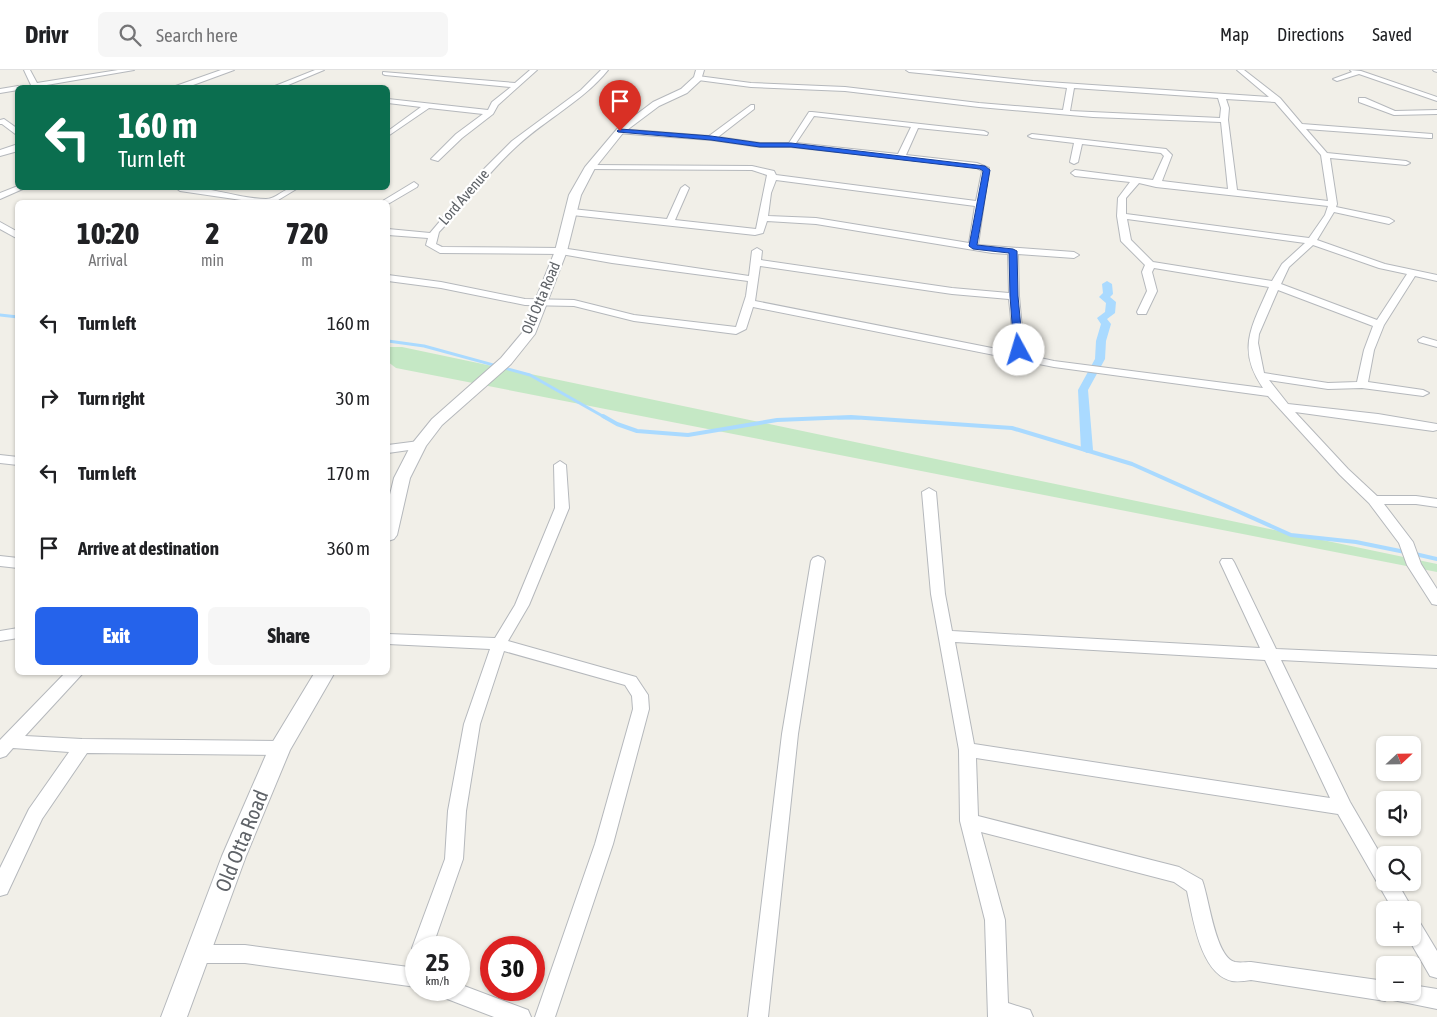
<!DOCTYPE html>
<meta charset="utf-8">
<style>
:root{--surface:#fff;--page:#f6f6f6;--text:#202124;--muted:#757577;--line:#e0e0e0;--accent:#2563eb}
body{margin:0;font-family:"Asap Condensed",sans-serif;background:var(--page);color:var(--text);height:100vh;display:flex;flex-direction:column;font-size:19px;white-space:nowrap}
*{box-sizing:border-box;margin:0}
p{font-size:16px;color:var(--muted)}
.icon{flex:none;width:28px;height:28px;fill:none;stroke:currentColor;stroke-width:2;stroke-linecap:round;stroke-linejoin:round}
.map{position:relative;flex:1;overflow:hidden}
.panel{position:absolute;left:15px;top:130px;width:375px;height:475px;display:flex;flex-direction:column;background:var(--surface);border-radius:8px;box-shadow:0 1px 4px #0004}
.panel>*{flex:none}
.top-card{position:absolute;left:15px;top:15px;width:375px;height:105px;border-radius:8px;box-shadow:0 1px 4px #0004;background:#0b6e4f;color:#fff;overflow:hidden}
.needle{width:32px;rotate:68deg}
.fabs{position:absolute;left:1376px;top:666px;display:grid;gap:10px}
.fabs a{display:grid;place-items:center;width:45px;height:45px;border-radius:8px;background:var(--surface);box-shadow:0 1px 4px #0004;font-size:25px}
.speed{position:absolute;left:405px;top:866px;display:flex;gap:10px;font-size:25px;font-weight:700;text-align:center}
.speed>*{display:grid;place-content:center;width:65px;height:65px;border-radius:50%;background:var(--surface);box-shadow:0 1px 4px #0004;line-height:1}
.speed small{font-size:12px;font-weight:400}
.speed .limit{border:8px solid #d22;background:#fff;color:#111}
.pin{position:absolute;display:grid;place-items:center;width:42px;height:42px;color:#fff;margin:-51px -21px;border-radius:50% 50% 50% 0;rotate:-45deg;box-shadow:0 0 5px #0007}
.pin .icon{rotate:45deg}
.me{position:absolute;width:55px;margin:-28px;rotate:354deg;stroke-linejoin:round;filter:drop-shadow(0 0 4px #0008)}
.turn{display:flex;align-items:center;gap:18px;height:105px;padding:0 20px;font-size:22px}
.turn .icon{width:65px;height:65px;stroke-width:2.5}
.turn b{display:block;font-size:35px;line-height:42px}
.eta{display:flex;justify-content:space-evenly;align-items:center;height:85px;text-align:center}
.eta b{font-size:30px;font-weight:800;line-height:35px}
.cta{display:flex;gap:10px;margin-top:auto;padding:10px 20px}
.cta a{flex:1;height:58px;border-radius:8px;background:var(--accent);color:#fff;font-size:20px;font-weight:800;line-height:58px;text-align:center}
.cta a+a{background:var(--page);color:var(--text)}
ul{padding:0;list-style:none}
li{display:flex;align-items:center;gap:15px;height:75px;padding:0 20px}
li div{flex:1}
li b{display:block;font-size:19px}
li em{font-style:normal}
header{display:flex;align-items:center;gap:30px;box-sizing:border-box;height:70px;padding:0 25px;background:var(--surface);border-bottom:1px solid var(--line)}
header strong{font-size:24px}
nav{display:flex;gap:28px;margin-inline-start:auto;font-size:18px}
.search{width:350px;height:45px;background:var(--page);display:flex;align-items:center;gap:12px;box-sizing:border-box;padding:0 18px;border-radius:8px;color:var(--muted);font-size:19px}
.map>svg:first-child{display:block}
</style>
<header>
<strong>Drivr</strong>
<div class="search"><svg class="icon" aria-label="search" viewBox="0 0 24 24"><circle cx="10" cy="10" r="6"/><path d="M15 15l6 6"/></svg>Search here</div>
<nav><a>Map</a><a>Directions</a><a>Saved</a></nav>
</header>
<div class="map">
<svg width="1437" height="947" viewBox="0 0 1437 947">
<rect width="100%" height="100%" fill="#f1efe8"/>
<path fill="#c5e8c5" d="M388,277H402L1437,494V502L396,298L388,292Z"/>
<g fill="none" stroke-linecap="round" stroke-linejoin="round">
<path stroke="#aadaff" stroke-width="3" d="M0,245L18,247
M388,271L424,276L530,305L606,348
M838,348H859"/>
<path stroke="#aadaff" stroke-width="4" d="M603,346L617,354L637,361L688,365L777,350L851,347L1012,358L1132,394L1291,465L1356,472L1405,482
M1415,484L1437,489"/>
<path fill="#aadaff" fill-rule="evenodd" d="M1107,211L1112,214L1113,224L1110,227L1116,232L1115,243L1107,249L1111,254L1106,271L1105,289L1088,320L1093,380L1087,383L1081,380L1078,320L1095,289L1096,271L1101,254L1097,248L1105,242L1106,233L1099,227L1103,223L1102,214Z"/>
<g stroke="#b5b8bc" stroke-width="2">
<path id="minor" d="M24,0H30L37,13L118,0H134L35,17L31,15Z
M315,0H324L281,18H270Z
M530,0H537L498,35L493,44L462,68L438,91L431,89L456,64L483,44L429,38L388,66V61L421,37L388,33V29L488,40L492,32L511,17L385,5L383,4V2L515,13Z
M601,0H608C583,31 546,49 517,76C488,102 466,134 439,162L436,174L442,177L561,178L749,206L752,181L757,178L762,181L761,190L952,218L1009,223L1008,184L992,183L816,154L767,151L763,163L755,165L572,145L568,142L572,139L667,149L681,118L685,115L689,118L675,150L756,159L767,105L752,100L587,99V95H590L752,96L774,101L776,105L976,131L982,101L975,97L791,77H760L711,70L617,63L616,61L620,59L709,66L751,35H754V39L718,67L760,73H789L809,42H812L984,61L988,63L987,65L918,58L906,85L977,93L989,98L978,175L1074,182L1079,185L1074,188L1018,184L1019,226L1024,279L1022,284L1054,291L1263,318C1236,279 1252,256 1269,217L1154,198L1152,202L1157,221L1146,244H1138L1137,242L1147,221L1142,202L1145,195L1121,171L1117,146L1118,128L1130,112L1075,106L1071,103L1075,100L1153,110L1164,86L1161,83L1082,74L1078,92L1074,94L1070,92L1074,73L1032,68L1028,66L1032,64L1166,79L1172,85L1162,111L1228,119L1221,52L1093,47L979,37L845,21L751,17L698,10L694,8L698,6L751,13L845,17L979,33L1063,40L1067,18L909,2L906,0H929L1033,11L1269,27L1237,0H1244L1280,28L1302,54L1432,64V68H1429L1306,59L1327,83L1406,91L1410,93L1406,95L1330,88L1337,134L1336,137L1389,148L1394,151L1389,154L1334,142L1317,170L1385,194L1437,205V211L1415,206L1384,255L1374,280L1368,312L1423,320L1429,323L1423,326L1362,318L1328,319L1269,310L1288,334L1378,344L1437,354V360L1433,361L1295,342L1348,399L1377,426H1416L1437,429V437L1416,434H1384L1413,472L1421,494L1437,519V535L1432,534L1407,495L1399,473L1369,433L1340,405L1268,326L1054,297L753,237L746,259L736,264L634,251L574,236L525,235L441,218L388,211V205L441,212L525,229L574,230L634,245L736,257L746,226L748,211L612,193L561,184L440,183L426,175L428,168L388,165V159L430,163L485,98L512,71L581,20ZM1074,18L1218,28L1221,38L1220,48L1070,41ZM1226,29L1275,32L1321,85L1328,131L1237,120L1228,50L1229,38ZM814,46L911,57L898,84L796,73ZM776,110L975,136L969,173L816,148L768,146L771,123ZM1139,113L1156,117L1328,136L1325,145L1309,168L1126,144V128ZM1127,149L1305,173L1282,194L1272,211L1153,192L1131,170ZM1313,175L1379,198L1407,204L1377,250L1281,214L1289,197ZM760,196L952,224L1009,229L1014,279L1012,282L755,231ZM1278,220L1373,256L1364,280L1357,312L1328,313L1264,303L1258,273L1259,264Z
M1350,0L1361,1L1437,27V31L1359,4L1337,11L1333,9L1352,2Z
M1433,0H1437V2L1434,1Z
M18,16L21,18H18V20L0,23V19Z
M1359,28H1365L1395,41L1437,40V44L1394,45L1359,32Z
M4,49L18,59V66L2,54H0V50Z
M414,112L418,115L417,117L388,134L381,132Z
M18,116L25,118L0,129V123Z
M176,118C205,114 237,129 266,129C278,129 284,116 298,118L275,132H255L180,121Z
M0,152L18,162V169L0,159Z
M1423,267L1437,271V277L1419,272L1418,270Z
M419,371L425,375L423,378L388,383V375Z
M0,385L18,387V395L0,393Z
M560,391L566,395L569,438L529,535L508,571L636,607L648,625L649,639L613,774L555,947H535L595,774L633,639L632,626L625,615L504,581L480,654L466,741L463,789L432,878H416V885L412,878L445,789L448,741L464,654L490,579L388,574V564L495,568L515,535L555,438L554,395Z
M929,418L936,422L945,524L952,561L1260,578L1220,492L1222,489H1232L1234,492L1276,579L1437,586V598L1281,590L1350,732L1385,792V812H1397L1413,840H1393L1338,744L976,688L978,746L1179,797L1202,810C1209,827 1215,887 1235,892C1240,893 1246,892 1251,892L1385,911V922H1412V915L1437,919V939L1388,929L1385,931L1251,910C1245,911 1238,912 1232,911C1200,904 1193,847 1187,821L1174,812L981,762L1005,850L1008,933L1030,940L1033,947H988L985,850L960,751L959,680L931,524L922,422ZM955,572L1265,590L1330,728L974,674Z
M0,486L18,488V498L0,496Z
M818,486L823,488L825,491L798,664L768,947H748L782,664L811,491L813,488Z
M18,558V568L0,571V561Z
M66,602H84L25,666L82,669L280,671L286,673L288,678L286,683L280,685L87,683L42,749L7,824L0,826V798L29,739L69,682L13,678L6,686L0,688V670Z
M1412,848L1419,851L1437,881V908L1430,906L1408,868H1412Z
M198,875H245L416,898V917L245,893H198L191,891L188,884L191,877Z
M459,914L528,940L531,947H494L442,927L439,920H459Z"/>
</g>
<g stroke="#b5b8bc" stroke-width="2">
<path id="tertiary" d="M221,0H234L185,18H170Z
M696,0H704L701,10L687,23L659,36L623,63L595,98L581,125L567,181L535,264L511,294L442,355L426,376L410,408L397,465L394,469L388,471V433L394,408L411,375L432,349L501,288L522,263L555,181L569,125L585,97L617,59L653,32L681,19L694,7Z
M18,74V81L0,86V80Z
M315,602H335L290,680L246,786L187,947H161L222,786L269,678Z"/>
</g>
<use href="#minor" fill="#fff" fill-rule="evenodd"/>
<use href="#tertiary" fill="#fff" fill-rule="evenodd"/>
</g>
<path fill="#2563eb" stroke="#184099" d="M620,59L711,66L760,73H791L985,96L990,100L977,175L1013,179L1017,181L1018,226L1023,280L1019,282L1014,280L1010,226L1009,183L973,179L969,176L983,101L980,99L791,77H760L711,70L618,62L617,61Z"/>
<g text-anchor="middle" stroke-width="4.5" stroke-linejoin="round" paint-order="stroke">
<g font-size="15" fill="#5f6368" stroke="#fff">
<text transform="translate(464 127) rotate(-49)" y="5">Lord Avenue</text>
<text transform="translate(541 228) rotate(-67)" y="5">Old Otta Road</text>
</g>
<g font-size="21" fill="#5f6368" stroke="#fff">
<text transform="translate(242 771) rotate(-68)" y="7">Old Otta Road</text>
</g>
</g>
</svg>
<div class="fabs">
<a><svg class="needle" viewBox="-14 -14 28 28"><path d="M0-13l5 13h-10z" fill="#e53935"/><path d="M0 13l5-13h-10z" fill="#757577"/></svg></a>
<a><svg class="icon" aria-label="sound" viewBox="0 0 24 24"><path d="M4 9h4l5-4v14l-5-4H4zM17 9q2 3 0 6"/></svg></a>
<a><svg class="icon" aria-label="search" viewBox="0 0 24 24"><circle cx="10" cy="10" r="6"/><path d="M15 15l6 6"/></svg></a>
<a>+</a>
<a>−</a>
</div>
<div class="speed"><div>25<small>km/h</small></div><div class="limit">30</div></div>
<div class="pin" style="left:620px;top:61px;background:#d93025"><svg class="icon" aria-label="arrive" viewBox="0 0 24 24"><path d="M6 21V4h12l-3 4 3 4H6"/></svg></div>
<svg class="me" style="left:1019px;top:280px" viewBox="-20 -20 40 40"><circle r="19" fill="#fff"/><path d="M0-13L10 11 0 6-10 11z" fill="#2563eb"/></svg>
<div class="top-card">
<div class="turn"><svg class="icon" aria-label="left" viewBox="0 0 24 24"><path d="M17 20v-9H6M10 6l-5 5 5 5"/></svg><div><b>160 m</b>Turn left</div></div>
</div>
<section class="panel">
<div class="eta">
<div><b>10:20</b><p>Arrival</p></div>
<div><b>2</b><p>min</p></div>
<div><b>720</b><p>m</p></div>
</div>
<ul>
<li><svg class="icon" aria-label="left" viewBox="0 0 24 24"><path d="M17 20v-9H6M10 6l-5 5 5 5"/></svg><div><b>Turn left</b></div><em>160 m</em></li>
<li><svg class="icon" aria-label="right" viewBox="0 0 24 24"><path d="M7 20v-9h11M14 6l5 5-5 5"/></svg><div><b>Turn right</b></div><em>30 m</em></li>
<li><svg class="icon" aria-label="left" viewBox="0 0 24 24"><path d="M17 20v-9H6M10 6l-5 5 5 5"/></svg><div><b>Turn left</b></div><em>170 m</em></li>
<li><svg class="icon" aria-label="arrive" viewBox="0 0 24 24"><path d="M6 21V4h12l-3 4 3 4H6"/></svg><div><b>Arrive at destination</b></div><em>360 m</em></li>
</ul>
<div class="cta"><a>Exit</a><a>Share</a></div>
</section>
</div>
